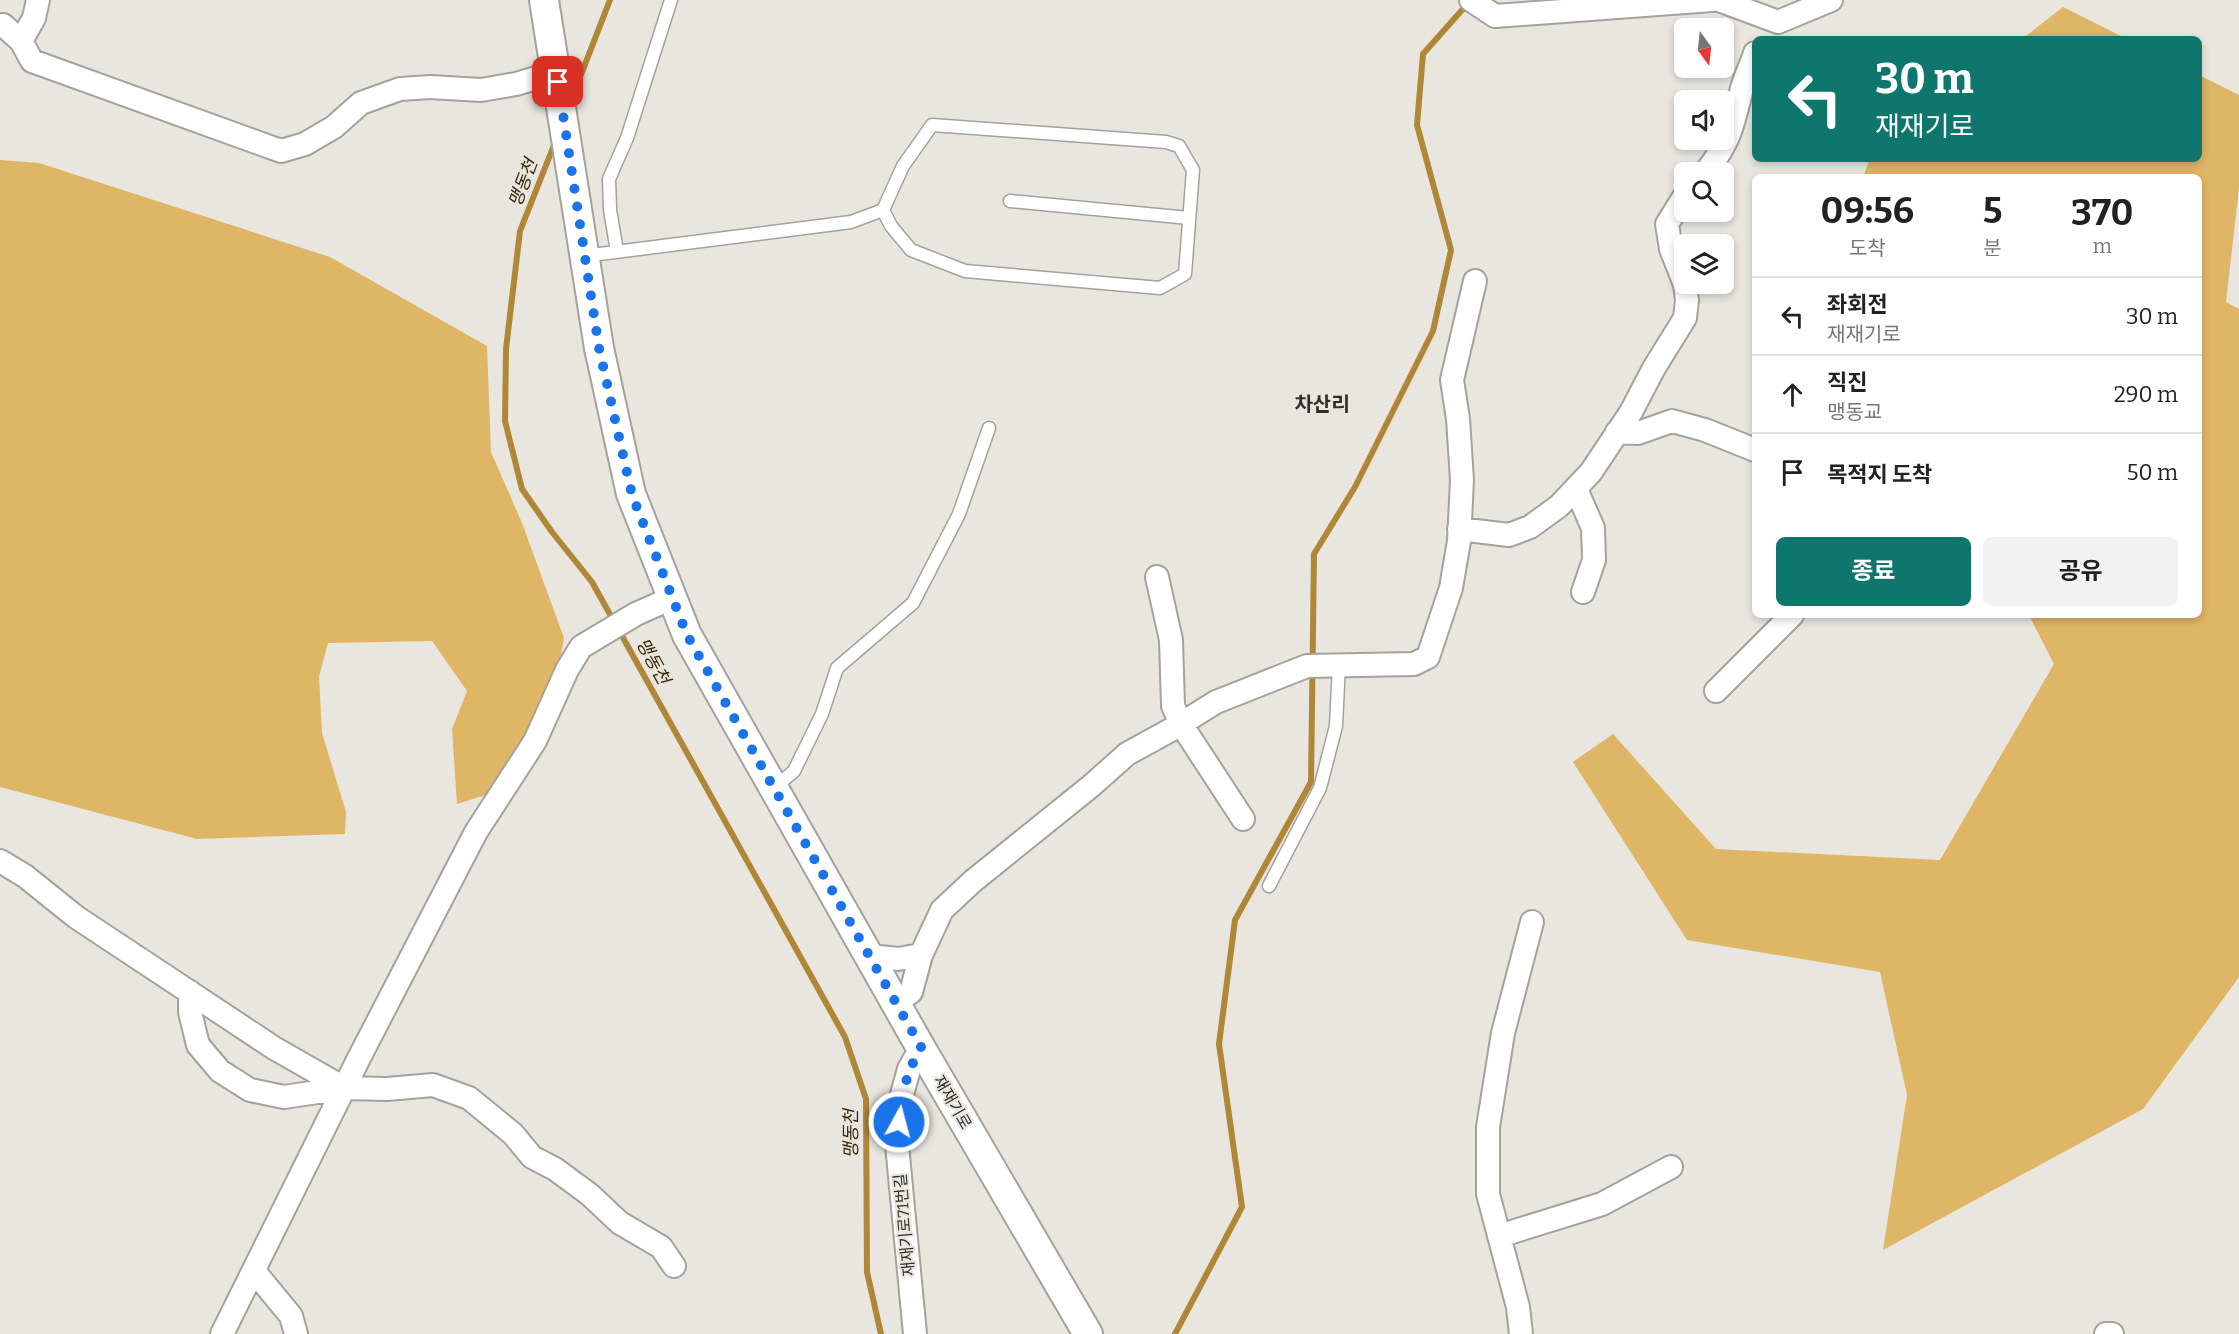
<!DOCTYPE html>
<html lang="ko">
<meta charset="utf-8">
<style>
:root{--surface:#fff;--page:#f2f2f2;--text:#222;--muted:#767676;--line:#e0e0e0;--accent:#0f766e}
body{margin:0;font-family:Bitter,"Noto Sans KR",serif;background:var(--page);color:var(--text);height:100vh;display:flex;flex-direction:column;font-size:22px;white-space:nowrap}
*{box-sizing:border-box;margin:0}
p{font-size:20px;color:var(--muted)}
.icon{flex:none;width:33px;height:33px;fill:none;stroke:currentColor;stroke-width:2;stroke-linecap:round;stroke-linejoin:round}
.map{position:relative;flex:1;overflow:hidden}
.side{position:absolute;left:1752px;top:174px;width:450px;height:444px;display:flex;flex-direction:column;background:var(--surface);border-radius:9px;box-shadow:0 3px 9px #0003}
.side>*{flex:none}
.top-card{position:absolute;left:1752px;top:36px;width:450px;height:126px;border-radius:9px;box-shadow:0 3px 9px #0003;background:#0f766e;color:#fff;overflow:hidden}
.needle{width:39px;rotate:165deg}
.buttons{position:absolute;left:1674px;top:18px;display:grid;gap:12px}
.buttons a{display:grid;place-items:center;width:60px;height:60px;border-radius:9px;background:var(--surface);box-shadow:0 3px 9px #0003;font-size:30px}
.pin{position:absolute;display:grid;place-items:center;width:51px;height:51px;color:#fff;margin:-26px;border-radius:12px;box-shadow:0 3px 9px #0006}
.me{position:absolute;width:66px;margin:-33px;rotate:7deg;stroke-linejoin:round;filter:drop-shadow(0 0 4px #0008)}
.turn{display:flex;align-items:center;gap:21px;height:126px;padding:0 24px;font-size:27px}
.turn .icon{width:78px;height:78px;stroke-width:2.5}
.turn b{display:block;font-size:42px;line-height:51px}
.eta{display:flex;justify-content:space-evenly;align-items:center;height:102px;text-align:center}
.eta b{font-size:36px;font-weight:700;line-height:42px}
.action{display:flex;gap:12px;margin-top:auto;padding:12px 24px}
.action a{flex:1;height:69px;border-radius:9px;background:var(--accent);color:#fff;font-size:24px;font-weight:700;line-height:69px;text-align:center}
.action a+a{background:var(--page);color:var(--text)}
ul{padding:0;list-style:none}
li{display:flex;align-items:center;gap:18px;height:78px;padding:0 24px;border-top:2px solid var(--line)}
li div{flex:1}
li b{display:block;font-size:22px}
li em{font-style:normal}
.map>svg:first-child{display:block}
</style>
<div class="map">
<svg width="2239" height="1334" viewBox="0 0 2239 1334">
<rect width="100%" height="100%" fill="#e9e5df"/>
<path fill="#dfb566" d="M2063,7L2127,39H2022Z
M2199,75L2239,95V188L2226,302L2239,309V977L2143,1109L1883,1250L1907,1095L1880,972L1687,940L1573,762L1613,734L1716,849L1940,860L2054,664L2029,615H2199V177H1863L1870,159H2199Z
M0,160L39,163L330,257L487,346L491,452L522,523L564,638L553,699L489,794L457,804L452,729L467,691L432,641L328,643L319,677L322,733L346,812L345,834L197,839L0,787Z"/>
<g fill="none" stroke-linecap="round" stroke-linejoin="round">
<path stroke="#b08737" stroke-width="6" d="M570,103L610,0
M556,140L520,231L506,349L505,421L522,489L552,532L592,582L845,1037L866,1099L867,1272L881,1334
M1175,1334L1242,1207L1219,1044L1235,920L1311,782L1314,554L1355,487L1433,331L1451,250L1417,125L1423,54L1462,10L1471,7"/>
<g stroke="#a5a19b" stroke-width="15">
<path id="service" d="M1010,201L1189,218
M617,251L610,210L609,179L627,138L671,0
M584,256L851,222L883,210L903,166L932,125L1166,142L1179,146L1193,170L1185,274L1160,288L965,271L911,250L891,226L883,210
M774,788L794,771L822,714L837,668L913,603L959,514L989,428
M1269,886L1320,788L1336,726L1339,664"/>
</g>
<g stroke="#a5a19b" stroke-width="26">
<path id="minor" d="M1471,0L1495,16L1712,0
M1719,0L1778,22L1831,0
M0,25H3L21,41L32,61L281,151L305,144L334,127L361,103L400,89L430,87L481,90L516,84L556,72
M21,41L34,18L38,0
M1706,172C1729,142 1732,129 1741,92C1744,79 1751,66 1755,53
M1684,197L1667,224L1671,249L1684,282
M1617,432L1638,433L1672,421L1705,430L1755,450
M1576,489L1593,528L1594,560L1583,592
M1459,529L1509,535L1530,527L1559,506L1591,472L1631,412L1654,368L1685,318L1687,300L1685,284
M1157,577L1171,640L1173,706L1181,724L1243,819
M1716,691L1792,615
M0,861L25,876L76,917L274,1048L344,1088
M870,956L898,959L921,955
M190,992V1012L198,1045L220,1071L250,1090L284,1097L344,1088L387,1089L433,1085L469,1098L513,1134L532,1157L555,1169L589,1194L620,1223L661,1247L674,1266
M896,1002L911,992L921,955L942,910L973,881L1091,786L1127,754L1176,727L1216,702L1307,666L1414,664L1428,657L1451,588L1459,541L1462,480L1458,419L1452,380L1475,281
M1499,1236L1602,1204L1671,1167
M254,1271L291,1316L296,1334
M222,1334L359,1058L476,832L535,741L567,670L581,647L636,614L672,598
M915,1334L897,1145L901,1098L909,1069L921,1048
M1521,1334L1518,1307L1488,1194V1127L1503,1033L1532,922
M2106,1334H2112"/>
</g>
<g stroke="#a5a19b" stroke-width="32">
<path id="tertiary" d="M544,0L599,348L631,494L687,635L921,1048L1088,1334"/>
</g>
<use href="#service" stroke="#fff" stroke-width="12"/>
<use href="#minor" stroke="#fff" stroke-width="22"/>
<use href="#tertiary" stroke="#fff" stroke-width="28"/>
</g>
<g fill="none" stroke-linecap="round" stroke-linejoin="round">
<path stroke="#1a73e8" stroke-width="10" stroke-dasharray="0 18" d="M558,82L599,348L632,495L687,635L921,1047C907,1072 901,1094 899,1122"/>
</g>
<g text-anchor="middle" stroke-width="4.5" stroke-linejoin="round" paint-order="stroke">
<g font-size="16" fill="#302e2c" stroke="#e9e5df">
<text transform="translate(953 1102) rotate(60)" y="6">재재기로</text>
<text transform="translate(904 1225) rotate(-95)" y="6">재재기로71번길</text>
</g>
<g font-size="18" font-style="italic" fill="#382703" stroke="#e9e5df">
<text transform="translate(523 183) rotate(-69)" y="6">맹동천</text>
<text transform="translate(653 661) rotate(61)" y="6">맹동천</text>
<text transform="translate(851 1134) rotate(-90)" y="6">맹동천</text>
</g>
<g font-size="20" font-weight="bold" fill="#302e2c" stroke="#e9e5df">
<text x="1322" y="411">차산리</text>
</g>
</g>
</svg>
<div class="buttons">
<a><svg class="needle" viewBox="-14 -14 28 28"><path d="M0-13l5 13h-10z" fill="#e53935"/><path d="M0 13l5-13h-10z" fill="#767676"/></svg></a>
<a><svg class="icon" aria-label="sound" viewBox="0 0 24 24"><path d="M4 9h4l5-4v14l-5-4H4zM17 9q2 3 0 6"/></svg></a>
<a><svg class="icon" aria-label="search" viewBox="0 0 24 24"><circle cx="10" cy="10" r="6"/><path d="M15 15l6 6"/></svg></a>
<a><svg class="icon" aria-label="layers" viewBox="0 0 24 24"><path d="M12 4l9 5-9 5-9-5zM3 14l9 5 9-5"/></svg></a>
</div>
<div class="pin" style="left:558px;top:82px;background:#d93025"><svg class="icon" aria-label="arrive" viewBox="0 0 24 24"><path d="M6 21V4h12l-3 4 3 4H6"/></svg></div>
<svg class="me" style="left:899px;top:1122px" viewBox="-20 -20 40 40"><circle r="17" fill="#1a73e8" stroke="#fff" stroke-width="3"/><path d="M0-11L8 9 0 5-8 9z" fill="#fff"/></svg>
<div class="top-card">
<div class="turn"><svg class="icon" aria-label="left" viewBox="0 0 24 24"><path d="M17 20v-9H6M10 6l-5 5 5 5"/></svg><div><b>30 m</b>재재기로</div></div>
</div>
<section class="side">
<div class="eta">
<div><b>09:56</b><p>도착</p></div>
<div><b>5</b><p>분</p></div>
<div><b>370</b><p>m</p></div>
</div>
<ul>
<li><svg class="icon" aria-label="left" viewBox="0 0 24 24"><path d="M17 20v-9H6M10 6l-5 5 5 5"/></svg><div><b>좌회전</b><p>재재기로</p></div><em>30 m</em></li>
<li><svg class="icon" aria-label="ahead" viewBox="0 0 24 24"><path d="M12 20V5M6 11l6-6 6 6"/></svg><div><b>직진</b><p>맹동교</p></div><em>290 m</em></li>
<li><svg class="icon" aria-label="arrive" viewBox="0 0 24 24"><path d="M6 21V4h12l-3 4 3 4H6"/></svg><div><b>목적지 도착</b></div><em>50 m</em></li>
</ul>
<div class="action"><a>종료</a><a>공유</a></div>
</section>
</div>
